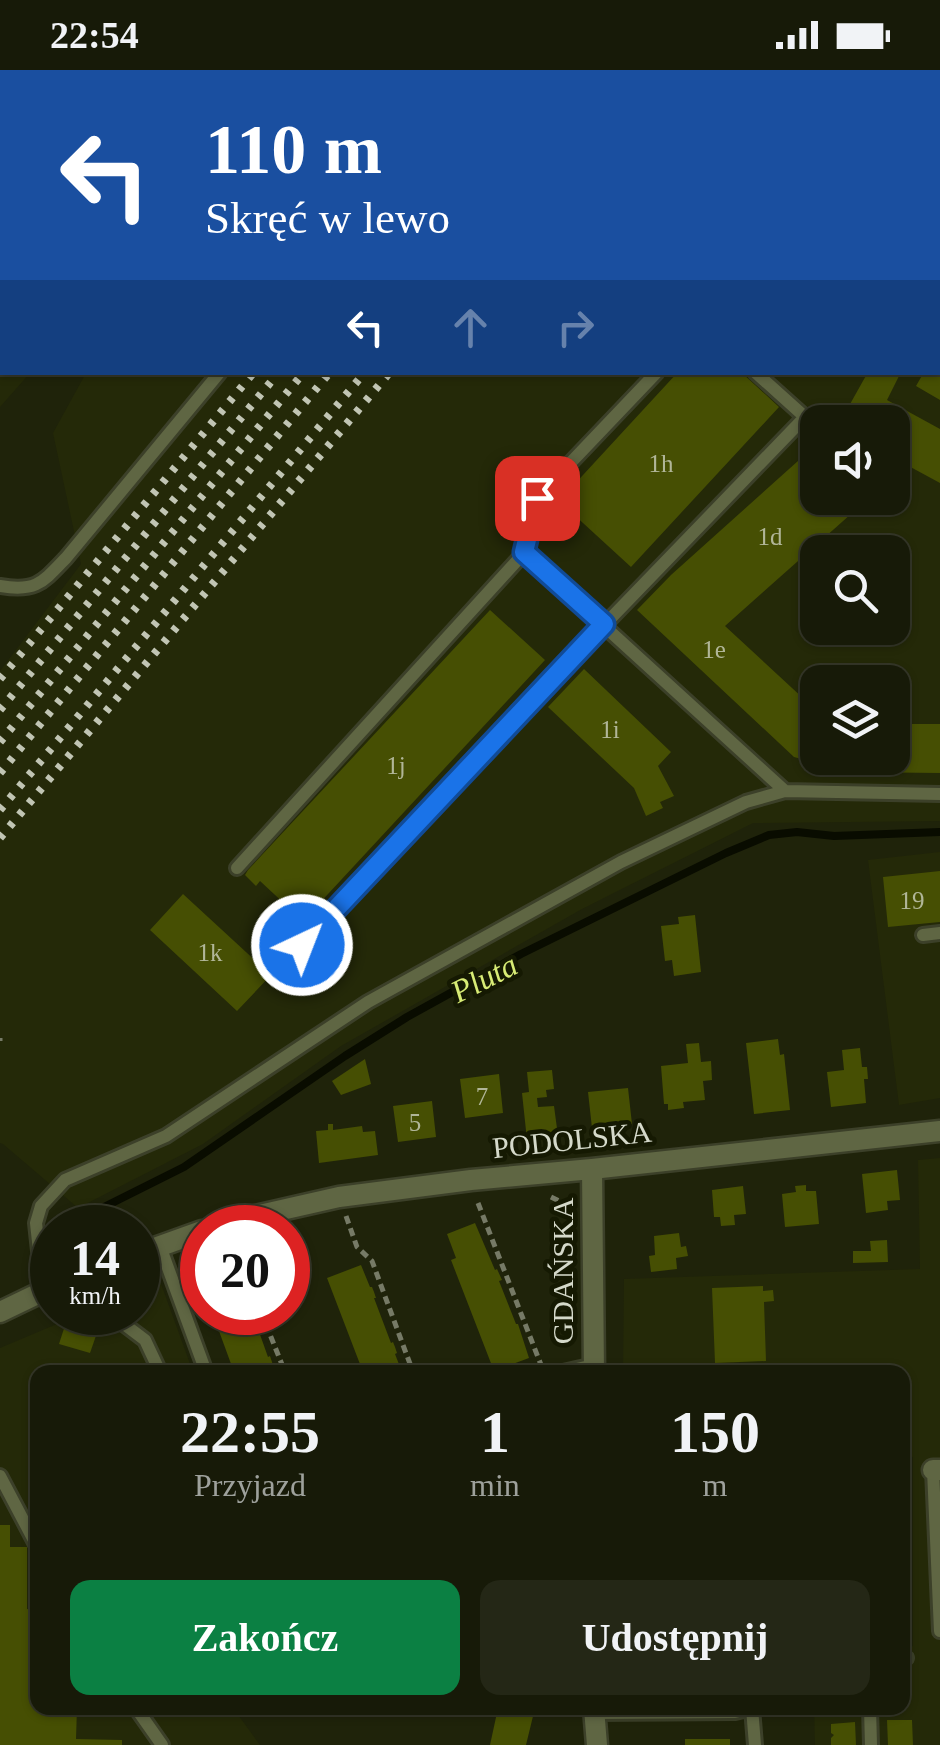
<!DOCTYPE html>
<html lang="pl">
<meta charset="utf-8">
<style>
:root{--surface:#171a08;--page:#242716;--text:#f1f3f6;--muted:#9ea19c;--line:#363829;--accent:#0b8043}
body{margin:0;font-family:Georgia,serif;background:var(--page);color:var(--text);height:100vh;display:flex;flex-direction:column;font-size:38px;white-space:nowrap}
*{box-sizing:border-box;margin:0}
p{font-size:32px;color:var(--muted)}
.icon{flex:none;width:55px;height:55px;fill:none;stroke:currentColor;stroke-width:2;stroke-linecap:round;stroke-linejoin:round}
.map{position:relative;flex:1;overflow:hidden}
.sheet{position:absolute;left:30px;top:1295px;width:880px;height:350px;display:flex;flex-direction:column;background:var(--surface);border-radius:20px;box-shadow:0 2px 8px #0004,0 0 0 2px var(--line)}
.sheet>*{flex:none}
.hud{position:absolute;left:0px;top:0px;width:940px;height:305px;box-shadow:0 2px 8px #0004,0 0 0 2px var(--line);background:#1a4fa0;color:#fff;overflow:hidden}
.fabs{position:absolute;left:800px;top:335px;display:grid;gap:20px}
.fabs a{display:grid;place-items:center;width:110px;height:110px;border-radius:20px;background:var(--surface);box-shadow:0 2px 8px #0004,0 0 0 2px var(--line);font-size:50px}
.speed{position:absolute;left:30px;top:1135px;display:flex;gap:20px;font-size:50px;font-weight:700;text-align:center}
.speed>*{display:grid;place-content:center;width:130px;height:130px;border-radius:50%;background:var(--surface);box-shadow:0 2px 8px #0004,0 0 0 2px var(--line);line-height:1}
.speed small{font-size:25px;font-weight:400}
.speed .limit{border:15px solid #d22;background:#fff;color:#111}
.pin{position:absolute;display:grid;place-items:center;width:85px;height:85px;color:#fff;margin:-42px;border-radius:20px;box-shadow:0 5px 15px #0006}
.me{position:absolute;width:110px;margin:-55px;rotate:43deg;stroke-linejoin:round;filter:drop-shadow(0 0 8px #0008)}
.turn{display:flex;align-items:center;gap:35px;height:210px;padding:0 40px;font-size:45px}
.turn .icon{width:130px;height:130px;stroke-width:2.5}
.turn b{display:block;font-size:70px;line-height:85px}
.lanes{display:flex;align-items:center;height:95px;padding:0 40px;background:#0003;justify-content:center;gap:50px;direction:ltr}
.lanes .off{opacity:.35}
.eta{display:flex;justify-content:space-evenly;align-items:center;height:170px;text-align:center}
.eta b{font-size:60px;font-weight:800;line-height:70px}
.button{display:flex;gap:20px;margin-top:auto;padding:20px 40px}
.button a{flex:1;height:115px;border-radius:20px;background:var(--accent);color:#fff;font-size:40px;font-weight:800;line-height:115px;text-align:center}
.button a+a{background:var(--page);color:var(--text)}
.status{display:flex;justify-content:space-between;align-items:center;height:70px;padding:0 50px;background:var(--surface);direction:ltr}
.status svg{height:28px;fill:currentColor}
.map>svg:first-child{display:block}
</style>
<div class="status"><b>22:54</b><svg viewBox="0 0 49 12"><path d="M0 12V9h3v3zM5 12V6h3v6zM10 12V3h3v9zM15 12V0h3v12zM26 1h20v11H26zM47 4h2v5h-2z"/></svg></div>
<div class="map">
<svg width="940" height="1675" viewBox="0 0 940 1675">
<rect width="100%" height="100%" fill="#1f230a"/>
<path fill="#242908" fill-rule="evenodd" d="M0,0H940V751L753,753L582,839L341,976L203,1074L78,1138L3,1074L0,1073V601L81,494L53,363L86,303L938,302V2H2V302L30,303L0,337ZM818,352H892V428H818ZM818,482H892V558H818ZM818,612H892V688H818Z
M940,782V1028L899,1035L868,790Z
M940,1088V1675H815L814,1638H902L903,1580L913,1576V1387L903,1386L902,1302H623L624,1209L920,1199L918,1090Z
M160,1211L193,1302H38V1638H233L260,1675H0V1278L83,1243L138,1242V1221Z"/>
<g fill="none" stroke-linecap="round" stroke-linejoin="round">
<path stroke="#090c00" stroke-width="8" d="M62,1158L184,1097L345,986L407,947L521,884L726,783L769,765L797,762L834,766L940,762"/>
</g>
<path fill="#464f03" d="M678,302H741L779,337L631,497L559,431Z
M868,302H901L887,330L940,359V413L892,387V352H840Z
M924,302H940V330L916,316Z
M818,373V428H869L725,556L818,642V688H892V654H940V703L849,702L794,687L637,540L671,505Z
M490,540L545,590L303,851L260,811L256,816L245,805L248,800Z
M584,599L671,682L658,696L674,726L660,732L663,738L646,746L634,718L548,637Z
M940,801V852L888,857L883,807Z
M183,824L271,905L237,941L150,860Z
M695,845L701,902L674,906L672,890L665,891L661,856L679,854L678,847Z
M778,969L780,985L784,984L790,1040L754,1044L746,973Z
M699,973L701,992L711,991L712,1010L703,1011L705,1030L683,1032L684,1038L668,1040V1034H664L661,996L688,993L686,974Z
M860,978L862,997H867L868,1009H864L866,1033L831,1037L827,1002L844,1000L842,980Z
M365,989L371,1014L341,1025L332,1011Z
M552,1000L554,1019L546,1020L547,1027L537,1028L538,1037L554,1036L558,1066L527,1070L522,1023L529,1022L527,1002Z
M499,1004L503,1043L465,1048L460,1009Z
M628,1018L632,1054L592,1058L588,1022Z
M432,1031L436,1067L398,1072L393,1036Z
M328,1054H333V1060L362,1056L363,1062L375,1061L378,1085L319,1093L316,1061L328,1060Z
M897,1100L900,1130L887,1131L888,1140L866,1143L862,1104Z
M806,1115V1121H816L819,1154L785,1157L782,1124L796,1122L795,1116Z
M743,1116L746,1144L734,1145L735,1155L721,1156L720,1147H714L712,1120Z
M475,1153L495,1200L497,1199L502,1210L499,1211L516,1254H518L529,1288L494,1301L451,1190L456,1188L447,1164Z
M679,1163L681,1177L686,1176L688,1186L676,1188L677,1199L651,1202L649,1186L655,1185L654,1166Z
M887,1170L888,1192L853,1193V1181H871L870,1171Z
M361,1195L370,1217H372L374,1222L376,1228H374L391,1273L393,1272L395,1277L397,1283L395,1284L402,1302H363L327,1208Z
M763,1216V1221L773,1220L774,1231L764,1232L766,1291L715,1293L712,1218Z
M212,1242H252L268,1287L270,1286L274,1298L272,1299L274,1302H234Z
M68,1246L80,1250L78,1255L98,1260L90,1283L59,1274Z
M0,1455H10V1477H27V1539L38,1540V1638H77L76,1669L122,1670V1675H0Z
M498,1638H535L526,1675H490Z
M887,1650H912L913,1675H888Z
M855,1652L856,1675H831V1668L834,1665L831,1663V1654Z
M685,1669H730V1675H685Z"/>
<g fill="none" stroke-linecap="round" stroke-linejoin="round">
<g stroke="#3c4029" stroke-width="18">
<path id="service" d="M310,2L312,0
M534,2L537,0
M0,129L2,130
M657,302L537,428L524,483L785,721
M0,516C36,522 42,513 66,488L220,302
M237,798L524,483
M923,865L940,863
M302,875L501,662L805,347L755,302
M160,1176L206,1302
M52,1217L39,1181L36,1153L41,1136L65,1110L166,1066L368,932L621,792L746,732L785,721L940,724
M108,1242L145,1270L160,1302
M563,1302L594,1295
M933,1400L940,1561
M0,1406L38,1478
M902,1589L906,1588
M136,1638L162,1675
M870,1638L871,1675
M594,1643L735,1642L752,1638L755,1675"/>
</g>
<g stroke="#3c4029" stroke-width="25">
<path id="minor" d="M592,1099L594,1302
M212,1158L233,1151L339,1127L471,1110L592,1099L940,1061
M138,1184L202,1161
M0,1242L52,1217
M933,1400H940
M594,1638L597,1675"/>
</g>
<path stroke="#767a66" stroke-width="5" stroke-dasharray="8 5" stroke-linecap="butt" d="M0,968V971
M551,1127L561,1132L571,1140
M478,1133L543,1300
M346,1146L357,1177L372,1191L413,1302
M261,1242L285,1302
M902,1433H907L906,1571"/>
<use href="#service" stroke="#5f6643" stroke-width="12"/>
<use href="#minor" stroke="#5f6643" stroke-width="20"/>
<path stroke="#c1c5b4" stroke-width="8" stroke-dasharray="5 10" stroke-linecap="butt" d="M571,2L574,0
M613,2L615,0
M638,2L640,0
M0,609L254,302
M0,640L279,302
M0,672L304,302
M0,703L330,302
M0,740L365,302
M0,768L390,302"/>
</g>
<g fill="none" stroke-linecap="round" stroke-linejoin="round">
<g stroke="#114b97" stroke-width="25">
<path id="route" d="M302,875L604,554L524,482L537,428"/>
</g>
<use href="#route" stroke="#1a73e8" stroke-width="18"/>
</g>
<g text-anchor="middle" stroke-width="9" stroke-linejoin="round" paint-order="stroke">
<g font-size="25" fill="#b1b698">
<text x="661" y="402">1h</text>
<text x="770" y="475">1d</text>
<text x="714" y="588">1e</text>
<text x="610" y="668">1i</text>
<text x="396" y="704">1j</text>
<text x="912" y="839">19</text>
<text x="210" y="891">1k</text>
<text x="482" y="1035">7</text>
<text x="415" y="1061">5</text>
</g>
<g font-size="30" fill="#d5d9ca" stroke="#151902">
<text transform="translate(572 1070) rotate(-6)" y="10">PODOLSKA</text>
<text transform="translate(563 1201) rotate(-90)" y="10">GDAŃSKA</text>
</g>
<g font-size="32" font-style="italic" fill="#d8ec75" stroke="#151902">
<text transform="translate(484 908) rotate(-27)" y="11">Pluta</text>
</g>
</g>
</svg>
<div class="fabs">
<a><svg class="icon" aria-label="sound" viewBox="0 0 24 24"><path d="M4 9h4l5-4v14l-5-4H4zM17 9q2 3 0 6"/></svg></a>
<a><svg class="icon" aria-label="search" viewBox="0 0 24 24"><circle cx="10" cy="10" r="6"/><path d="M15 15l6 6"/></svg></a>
<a><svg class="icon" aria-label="layers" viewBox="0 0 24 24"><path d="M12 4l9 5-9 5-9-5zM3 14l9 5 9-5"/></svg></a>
</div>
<div class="speed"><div>14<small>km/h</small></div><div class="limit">20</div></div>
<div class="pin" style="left:537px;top:428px;background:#d93025"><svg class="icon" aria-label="arrive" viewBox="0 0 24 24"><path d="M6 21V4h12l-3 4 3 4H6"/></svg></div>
<svg class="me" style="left:302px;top:875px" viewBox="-20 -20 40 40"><circle r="17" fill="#1a73e8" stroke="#fff" stroke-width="3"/><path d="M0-11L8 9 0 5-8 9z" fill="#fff"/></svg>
<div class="hud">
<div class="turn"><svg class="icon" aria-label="left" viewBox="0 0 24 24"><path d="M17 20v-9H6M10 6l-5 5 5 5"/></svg><div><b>110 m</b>Skręć w lewo</div></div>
<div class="lanes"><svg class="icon" aria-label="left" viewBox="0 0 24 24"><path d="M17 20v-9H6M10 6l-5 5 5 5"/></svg><svg class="icon off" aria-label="ahead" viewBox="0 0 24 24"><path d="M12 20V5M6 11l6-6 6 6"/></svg><svg class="icon off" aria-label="right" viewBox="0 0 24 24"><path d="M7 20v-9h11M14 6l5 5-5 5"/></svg></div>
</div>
<section class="sheet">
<div class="eta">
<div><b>22:55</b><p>Przyjazd</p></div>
<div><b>1</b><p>min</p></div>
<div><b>150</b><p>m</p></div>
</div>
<div class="button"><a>Zakończ</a><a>Udostępnij</a></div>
</section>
</div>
